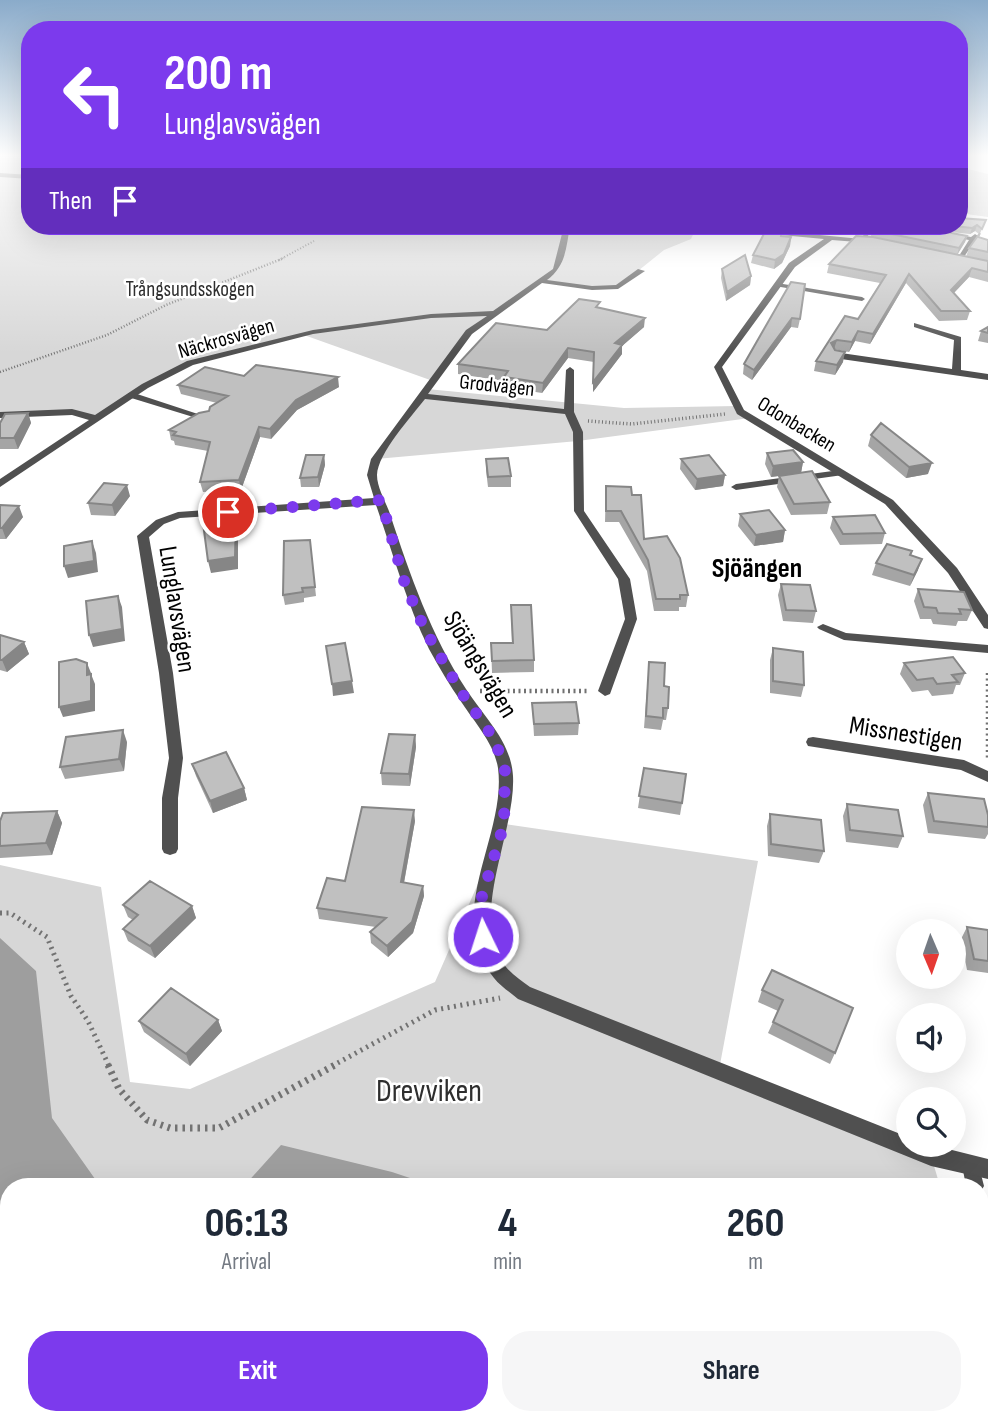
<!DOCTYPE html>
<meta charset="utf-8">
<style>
:root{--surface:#fff;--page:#f6f6f7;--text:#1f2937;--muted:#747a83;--accent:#7c3aed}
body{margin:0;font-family:"Sofia Sans Condensed",sans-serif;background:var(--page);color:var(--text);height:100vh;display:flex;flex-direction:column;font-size:26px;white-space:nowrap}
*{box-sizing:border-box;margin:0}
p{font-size:23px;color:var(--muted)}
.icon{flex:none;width:38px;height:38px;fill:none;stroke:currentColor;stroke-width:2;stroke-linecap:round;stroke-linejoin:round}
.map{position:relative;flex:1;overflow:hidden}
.panel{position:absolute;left:0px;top:1178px;width:989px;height:247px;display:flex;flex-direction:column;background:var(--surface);border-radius:28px 28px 0 0;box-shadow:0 7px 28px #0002}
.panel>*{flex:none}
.guide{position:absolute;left:21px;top:21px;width:947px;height:214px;border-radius:28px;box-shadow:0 7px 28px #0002;background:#7c3aed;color:#fff;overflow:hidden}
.needle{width:46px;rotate:178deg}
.fabs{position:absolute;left:896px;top:919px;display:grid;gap:14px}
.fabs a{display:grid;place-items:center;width:70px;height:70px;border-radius:50%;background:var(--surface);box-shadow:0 7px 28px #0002;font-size:35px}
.pin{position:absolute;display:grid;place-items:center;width:60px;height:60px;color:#fff;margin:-30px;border:4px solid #fff;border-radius:50%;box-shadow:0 2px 7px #0007}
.me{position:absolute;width:77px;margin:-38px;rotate:356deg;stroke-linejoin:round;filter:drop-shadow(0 0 5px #0008)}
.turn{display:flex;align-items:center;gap:24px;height:147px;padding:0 28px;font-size:32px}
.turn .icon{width:91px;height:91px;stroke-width:2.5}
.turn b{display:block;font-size:49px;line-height:60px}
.then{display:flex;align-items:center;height:66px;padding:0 28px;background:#0003;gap:14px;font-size:26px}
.eta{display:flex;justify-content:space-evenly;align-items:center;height:119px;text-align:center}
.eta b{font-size:42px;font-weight:700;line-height:49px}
.button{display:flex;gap:14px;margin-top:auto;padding:14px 28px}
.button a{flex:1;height:80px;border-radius:28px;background:var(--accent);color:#fff;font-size:28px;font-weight:700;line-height:80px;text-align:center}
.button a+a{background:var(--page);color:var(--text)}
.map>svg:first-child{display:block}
</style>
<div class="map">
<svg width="988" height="1424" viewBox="0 0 988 1424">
<rect width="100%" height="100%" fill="#fff"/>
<path fill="#d7d7d7" d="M0,154H30V226H697L691,239L664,250L618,287L592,288L541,281L470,332L433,381L304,335L190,363L145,386L97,419L72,412L0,415Z
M959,167L988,174V217L959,213Z
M427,389L624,408L737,406L750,418L578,441L376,459Z
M504,824L758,861L719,1070L931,1156L940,1186H9V1416H980V1206L988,1209V1424H0V865L101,887L130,1082L190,1089L435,982Z"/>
<path fill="#9e9e9e" d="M0,938L36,971L52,1118L100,1186H9V1416H714L718,1424H0Z
M281,1145L392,1172L434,1186H244Z"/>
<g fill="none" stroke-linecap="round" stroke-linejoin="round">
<path stroke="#727272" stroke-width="2" stroke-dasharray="1 2" stroke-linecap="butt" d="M279,260L314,241"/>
<path stroke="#727272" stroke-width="2.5" stroke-dasharray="1 2" stroke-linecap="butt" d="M0,372L107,335L166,305L284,258"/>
<path stroke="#727272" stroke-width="3.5" stroke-dasharray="1 2.5" stroke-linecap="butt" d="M588,421L632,424L725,414"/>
<path stroke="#727272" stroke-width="4.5" stroke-dasharray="2 3.5" stroke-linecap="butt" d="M988,673V760
M480,691H590"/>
<path stroke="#727272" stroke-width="5" stroke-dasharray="2 4.5" stroke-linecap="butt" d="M0,913H10L47,937L71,996L88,1021L109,1066
M332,1066L435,1010L500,998"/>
<path stroke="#727272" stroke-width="7" stroke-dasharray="2.5 5" stroke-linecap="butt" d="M108,1065L119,1089L147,1120L170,1128H219L335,1065"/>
<path fill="#505050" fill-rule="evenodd" d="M869,226H875L864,241H860Z
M950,233L971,237L975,234L978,236L962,260L957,259L969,240L948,236Z
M777,283L862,297L865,299L862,301L775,286L774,285Z
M128,393H134L210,418L203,420L128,397Z
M840,470L843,471V475L736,490L731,487L736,484Z
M823,624L846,633L988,645V653L844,640L819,629L817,627Z
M971,1156L977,1159L984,1186L980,1193V1186H966L962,1165L965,1159Z
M980,1200L987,1202L988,1206V1259L981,1256L980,1253Z"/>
<path fill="#505050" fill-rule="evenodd" d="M0,173L30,175V179L0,177Z
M284,226L329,229L388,226L329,233Z
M564,226H570C566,248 566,266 547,280L592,286L616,285L638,269L645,271L618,289L592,290L542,283L472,334L428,394L564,409L566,370L570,367L574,370V412L583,432L584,511L630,579L637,619L610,694L605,696L598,691L625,619L618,579L574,511L573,432L565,414L425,399C411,417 378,453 377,475C377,488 386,502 390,514C410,575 431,635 466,689C484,717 511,741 513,776C516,833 467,919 506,967C513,975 522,981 530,987L908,1137V1144H928L988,1159V1179L931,1166L518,999C510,992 500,986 494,978C442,914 507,837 498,768C494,743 475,723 462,703C450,686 439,667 429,649C406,602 393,553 376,505L180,518L164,524L149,537L173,673L183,758L178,798V849L176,853L170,855L164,853L162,849V798L169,758L159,673L137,536L156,520L178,512L374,498L367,475L371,459L466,330L487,316L431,318L313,334L193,365L148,388L0,487V479L89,420L72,415L0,418V412L72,409L95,415L142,384L187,361L313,330L431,314L493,311L553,269Z
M703,226H725L872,240L870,243L832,240L795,267L722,367L744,410L893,500L957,568L988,615V629L984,628L948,573L885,504L737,414L714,367L789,263L824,239L706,228Z
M914,323L961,337V370L988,374V380L834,358L830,355L834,352L952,369L954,340L914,327Z
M813,737L964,760L988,771V782L961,770L808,746L806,742L808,738Z"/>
</g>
<path fill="#a5a5a5" d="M986,220L978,238L988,240V282L969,277L954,293L970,311L967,320L939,321L906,283L870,344L855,341L849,352L834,349L843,362L835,375L814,371L816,361L845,316L858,319L880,283L827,273L829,264L966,257L969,248L979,234L975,231L970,234L941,231L967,236L965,242L957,255L871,236L872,230L875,226H959Z
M771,226H783L782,228L770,227Z
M845,226H866L862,232L844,230Z
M781,236L791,237L790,246L782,263L774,269L751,263L753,255Z
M722,269L751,276L750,285L726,301L721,278Z
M791,282L800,319L798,328L791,327L752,380L743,374L744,364Z
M600,308L644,327L622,346V354L593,392L594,362L568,358L542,393L504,387V381L458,374V364L547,330Z
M988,327V343L978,341L981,331Z
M244,376L339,387L297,410L271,439L260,437L241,490L203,492L200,482L208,451L175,445L174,441L171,440L169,430L209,411L217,403L181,394L178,385Z
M28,413L31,423L18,449H0V423Z
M871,435L928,474L906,478L868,446Z
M767,453L803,462L801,473L771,477L765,464Z
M324,455L325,465L319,487H301L300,478Z
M486,459L511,476V487H488L486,470Z
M681,459L725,475L723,486L695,490L680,469Z
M779,476L830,502L827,514L791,515L777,487Z
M606,486L632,495L644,539L688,595L686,607H679V611H654L647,571L619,522H605Z
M130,496L115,516L91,515L88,503Z
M0,505L23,517L6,539H0Z
M740,514L785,530L783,542L754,546L738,526Z
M833,517L885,533L882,544L840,545L830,528Z
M311,550L316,596L304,598V602L285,605L283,595Z
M912,551L911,555L918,570L910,586L872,575L876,563Z
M781,584L816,611L813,623L783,621L778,595Z
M918,589L972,610L967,621H958L956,626L933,624L931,619H920L914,601Z
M511,605L534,660V672L492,673L491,643H512Z
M0,635L24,642L29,654L7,672L0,670Z
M773,648L804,685L801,697L770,693V660Z
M649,662L664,686L668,708L666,720H663L661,730L644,728Z
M904,663L965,673L960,685H956L953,694L932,696L928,690L912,692L900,674Z
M532,703L579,723L578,735L534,736Z
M415,735L416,747L410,786L382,785L381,773Z
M127,742L124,771L65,779L60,767Z
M192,764L244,788L247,800L213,813L196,776Z
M644,768L682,803L680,815L638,808Z
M928,793L988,815V834L985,839L928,833L923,805Z
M847,804L903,836L898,848L846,842L843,816Z
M57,811L62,823L52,855L0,858V846Z
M770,814L824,851L819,863L768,856L767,826Z
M415,821L404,883L423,886L424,896L413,933L388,957L371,943L370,932L376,927L319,919L317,908L345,881Z
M123,905L192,906L196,918L155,958L128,941L123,929L133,920L128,917Z
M967,927L988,930V973L967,970L961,939Z
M772,970L835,1053L830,1064L768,1033L778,1011L758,1002L762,990Z
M218,1020L222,1031L190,1066L144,1032L139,1021Z"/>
<path fill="#868686" d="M977,225L975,231L970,234L972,228Z
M967,236L965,242L957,255L959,248Z
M791,237L790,246L782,263L774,269L775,260Z
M972,268L969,277L948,299L951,290Z
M909,274L906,283L870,344L873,334Z
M751,276L750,285L726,301L727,292Z
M645,318L644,327L622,346V354L593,392V382L615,343Z
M792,318L791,327L752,380L754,370Z
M858,331L855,341L849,352L852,342Z
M837,340L834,349L831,343Z
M568,348V358L542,393L543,383Z
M845,352L843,362L835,375L837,365Z
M338,377L339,387L297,410L271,439L270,429L296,400Z
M28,413L31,423L18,449L14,438Z
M259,427L260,437L241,490L239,480Z
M324,455L325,465L319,487L318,477Z
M803,462L801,473L771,477L773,466Z
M932,463L928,474L906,478L909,467Z
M725,475L723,486L695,490L697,479Z
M127,485L130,496L115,516L112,505Z
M19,506L23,517L6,539L2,528Z
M236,517L238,529V569L211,573L208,561Z
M785,530L783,542L754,546L756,535Z
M92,541L96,553L98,572L68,578L64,566Z
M922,559L918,570L910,586L914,575Z
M118,596L122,607L125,641L93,647L89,635Z
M24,642L29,654L7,672L2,660Z
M87,663L91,673V682V674L95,684V711L63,717L59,707L87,675Z
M352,681L354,693L333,696L332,684Z
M123,730L127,742L124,771L119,759Z
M415,735L416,747L410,786L409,774Z
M244,788L247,800L213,813L210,801Z
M414,810L415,821L402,893L401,882Z
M57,811L62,823L52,855L46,843Z
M423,886L424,896L413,933L388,957L387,946Z
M192,906L196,918L155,958L150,946Z
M218,1020L222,1031L190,1066L186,1054Z"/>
<path fill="#c0c0c0" stroke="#868686" stroke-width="2" d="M959,218L986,220L982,229L977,225L972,228L954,226H959Z
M875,226H942L941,231L967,236L959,248L872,230Z
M767,228L782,229L781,236L791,237L784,254L775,260L753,255Z
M980,233L978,237L988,240V252L969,248Z
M856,236L873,237L988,261V272L972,268L951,290L970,311H941L909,274L873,334L858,331L852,342L837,340L831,343L835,350L845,352L837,365L816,361L845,316L858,319L886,275L829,264Z
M745,255L751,276L727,292L722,269Z
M791,282L805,284L800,319L792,318L754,370L744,364Z
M579,299L600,302L596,307L645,318L615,343L622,345L593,382L594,352L568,348L543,383L504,377L508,371L458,364L496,323L547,330Z
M988,327V333L981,331Z
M256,365L338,377L296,400L270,429L259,427L239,480L200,482L210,442L173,435L176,432L169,430L199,413L209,411L210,407L228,396L178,385L205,367L244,376Z
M28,413L14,438H0V423L5,414Z
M881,423L932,463L909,467L871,435Z
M793,450L803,462L773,466L767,453Z
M306,455H324L318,477L300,478Z
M709,455L725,475L697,479L681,459Z
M508,458L511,476L488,477L486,459Z
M812,471L830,502L794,504L779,476Z
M104,483L127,485L112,505L88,503Z
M606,486L631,487L632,495H641L644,539L667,536L680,558L688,595H680V599H656L648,560L621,511H606Z
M0,505L19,506L2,528H0Z
M769,510L785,530L756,535L740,514Z
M875,515L885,533L843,534L833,517Z
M236,517L235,557L208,561L203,523Z
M310,540L315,587L302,588L303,592L283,595L284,541Z
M92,541L94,561L64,566V546Z
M887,544L912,551L910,555L922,559L914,575L876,563Z
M781,584L810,585L816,611L786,610Z
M918,589L964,592L972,610L959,609L961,614L938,613L936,608L924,607Z
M118,596L122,629L89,635L86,601Z
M511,605H531L534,660L492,661L491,643H513Z
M0,635L24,642L2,660H0Z
M345,643L352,681L332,684L326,646Z
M773,648L803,652L804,685L773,681Z
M953,657L965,673L952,675L958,682L937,684L933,678L917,680L904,663Z
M76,659L87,663V675L91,674V701L59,707V662Z
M649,662L665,663L664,686L669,687L668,708H663V718L646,716Z
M576,702L579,723L534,724L532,703Z
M123,730L119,759L60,767L66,737Z
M389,734L415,735L409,774L381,773Z
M226,752L244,788L210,801L192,764Z
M644,768L686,774L682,803L639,796Z
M928,793L984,799L988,815V827L934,821Z
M847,804L898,810L903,836L850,830Z
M362,807L414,810L401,882L423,886L412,922L387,946L370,932L386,918L317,908L327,878L345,881Z
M57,811L46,843L0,846V821L3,813Z
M770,814L821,820L824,851L771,844Z
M150,881L192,906L150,946L123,929L138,915L123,905Z
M967,927L988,930V961L974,959Z
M772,970L853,1008L835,1053L773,1022L783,1000L762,990Z
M171,988L218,1020L186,1054L139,1021Z"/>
<linearGradient id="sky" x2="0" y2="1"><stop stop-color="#8aabca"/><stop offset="0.44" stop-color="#fff"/><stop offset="1" stop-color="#fff" stop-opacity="0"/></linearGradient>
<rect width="988" height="353" fill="url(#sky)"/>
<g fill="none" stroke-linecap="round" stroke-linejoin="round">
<path stroke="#7c3aed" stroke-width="12" stroke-dasharray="0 21.6" d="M228,512L381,500L405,584L425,630L461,692L493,737L505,767L504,824L481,900L483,937"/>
</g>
<g text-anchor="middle" stroke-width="5" stroke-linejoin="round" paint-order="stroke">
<g font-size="21" fill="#2e2e2e" stroke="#fff">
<text x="190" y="296">Trångsundsskogen</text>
</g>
<g font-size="21" fill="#000" stroke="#fff">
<text transform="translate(226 338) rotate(-16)" y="7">Näckrosvägen</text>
<text transform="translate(497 385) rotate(6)" y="7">Grodvägen</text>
<text transform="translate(797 424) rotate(31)" y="7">Odonbacken</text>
</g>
<g font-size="26" fill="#000" stroke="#fff">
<text transform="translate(178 609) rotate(81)" y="9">Lunglavsvägen</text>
<text transform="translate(481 664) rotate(59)" y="9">Sjöängsvägen</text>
<text transform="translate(906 733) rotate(9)" y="9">Missnestigen</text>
</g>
<g font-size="28" font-weight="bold" fill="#000" stroke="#fff">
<text x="757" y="577">Sjöängen</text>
</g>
<g font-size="32" fill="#2e2e2e" stroke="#fff">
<text x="429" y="1101">Drevviken</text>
</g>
</g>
</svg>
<div class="fabs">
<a><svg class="needle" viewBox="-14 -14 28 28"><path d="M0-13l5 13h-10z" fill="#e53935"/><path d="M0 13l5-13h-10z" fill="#747a83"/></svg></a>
<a><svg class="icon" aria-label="sound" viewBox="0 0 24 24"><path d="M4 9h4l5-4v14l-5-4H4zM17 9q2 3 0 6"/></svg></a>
<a><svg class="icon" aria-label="search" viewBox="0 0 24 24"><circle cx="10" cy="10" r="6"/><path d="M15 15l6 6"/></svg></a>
</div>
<div class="pin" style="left:228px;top:512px;background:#d93025"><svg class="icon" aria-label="arrive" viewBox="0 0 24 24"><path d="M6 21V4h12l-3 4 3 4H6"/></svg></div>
<svg class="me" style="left:483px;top:937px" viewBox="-20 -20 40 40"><circle r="17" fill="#7c3aed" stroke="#fff" stroke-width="3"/><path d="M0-11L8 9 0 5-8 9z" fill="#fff"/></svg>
<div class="guide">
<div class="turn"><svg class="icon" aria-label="left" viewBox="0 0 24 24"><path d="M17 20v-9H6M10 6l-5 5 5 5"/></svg><div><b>200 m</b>Lunglavsvägen</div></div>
<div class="then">Then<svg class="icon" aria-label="arrive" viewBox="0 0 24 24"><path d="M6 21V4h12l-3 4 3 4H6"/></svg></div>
</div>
<section class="panel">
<div class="eta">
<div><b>06:13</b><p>Arrival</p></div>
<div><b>4</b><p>min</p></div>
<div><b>260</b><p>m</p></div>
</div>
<div class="button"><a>Exit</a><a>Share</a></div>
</section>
</div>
